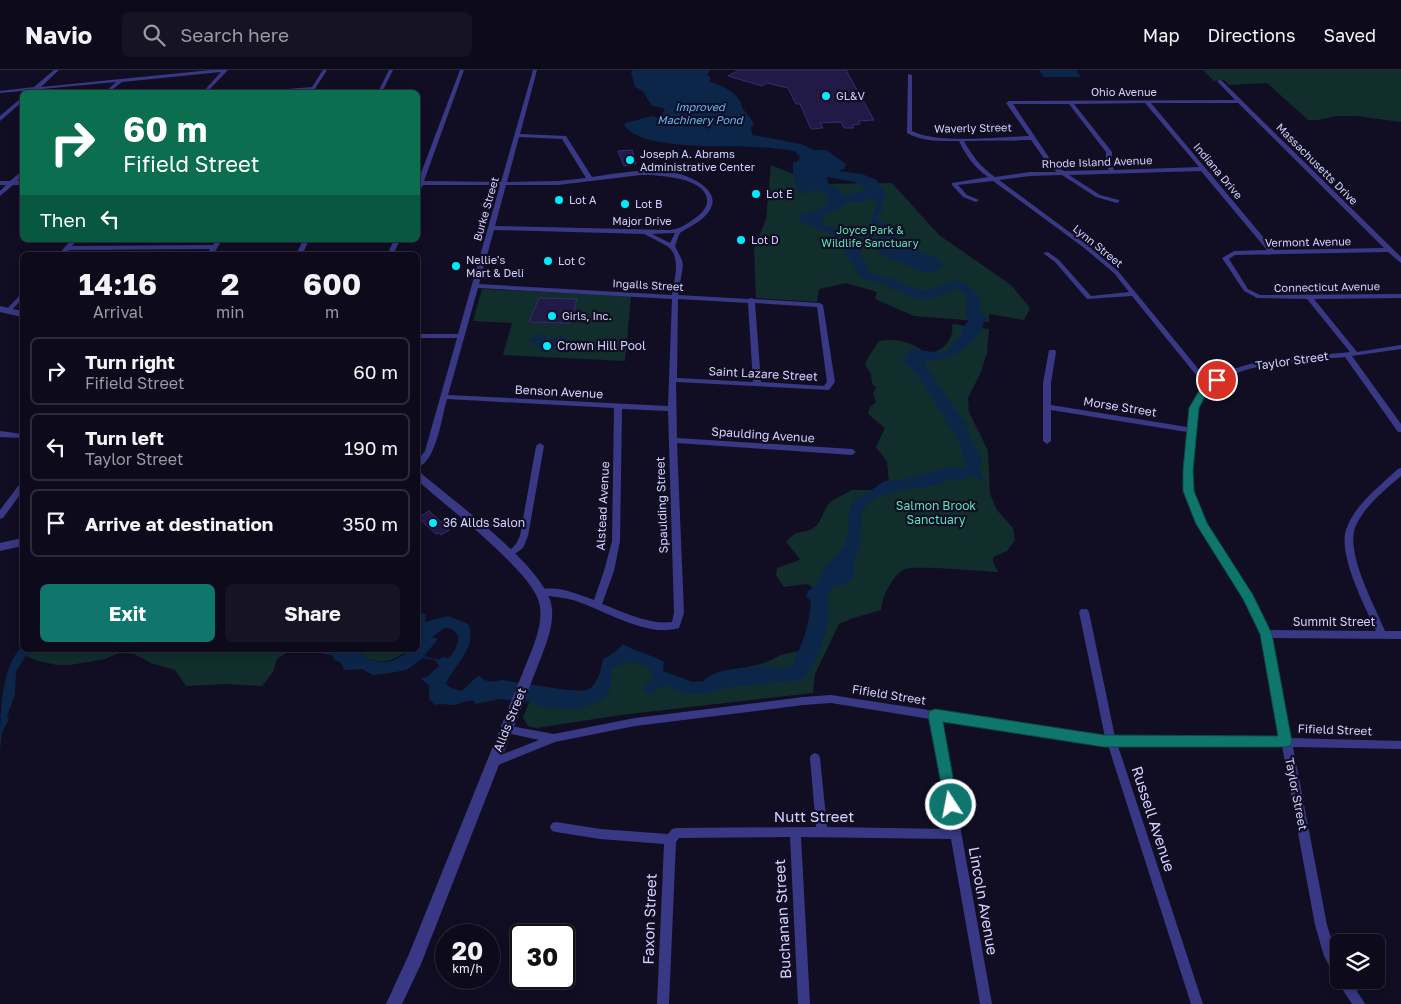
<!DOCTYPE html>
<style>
:root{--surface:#0d0a1b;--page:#161324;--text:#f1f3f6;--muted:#9a9aa3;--line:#2d2b3a;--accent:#0f766e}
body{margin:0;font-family:"Golos Text",sans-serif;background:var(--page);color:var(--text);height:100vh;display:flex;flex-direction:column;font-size:19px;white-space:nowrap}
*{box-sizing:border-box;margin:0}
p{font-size:16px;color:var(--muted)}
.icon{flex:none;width:28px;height:28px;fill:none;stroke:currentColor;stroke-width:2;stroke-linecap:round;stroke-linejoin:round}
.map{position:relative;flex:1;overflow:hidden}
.details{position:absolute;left:20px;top:182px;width:400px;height:400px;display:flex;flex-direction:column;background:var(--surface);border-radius:8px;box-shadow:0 2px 12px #0003,0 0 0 1px var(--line)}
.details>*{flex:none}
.banner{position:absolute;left:20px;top:20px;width:400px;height:152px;border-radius:8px;box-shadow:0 2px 12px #0003,0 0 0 1px var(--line);background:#0b6e4f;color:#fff;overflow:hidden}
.buttons{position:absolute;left:1330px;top:864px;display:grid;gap:10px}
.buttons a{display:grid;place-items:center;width:55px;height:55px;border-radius:8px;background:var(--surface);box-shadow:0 2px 12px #0003,0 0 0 1px var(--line);font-size:25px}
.speed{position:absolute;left:435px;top:854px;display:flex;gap:10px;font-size:25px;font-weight:700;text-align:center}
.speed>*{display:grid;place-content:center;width:65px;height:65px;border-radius:50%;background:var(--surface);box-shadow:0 2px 12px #0003,0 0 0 1px var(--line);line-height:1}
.speed small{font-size:12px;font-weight:400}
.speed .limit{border:2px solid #111;border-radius:8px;background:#fff;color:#111}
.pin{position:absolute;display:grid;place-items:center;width:42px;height:42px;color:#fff;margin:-21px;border:2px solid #fff;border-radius:50%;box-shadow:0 1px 5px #0007}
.me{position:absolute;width:55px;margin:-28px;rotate:349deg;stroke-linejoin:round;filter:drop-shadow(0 0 4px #0008)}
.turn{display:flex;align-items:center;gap:18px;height:105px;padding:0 20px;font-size:22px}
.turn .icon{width:65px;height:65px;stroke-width:2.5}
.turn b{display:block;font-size:35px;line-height:42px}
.then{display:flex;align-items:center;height:48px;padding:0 20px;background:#0003;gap:10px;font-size:19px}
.eta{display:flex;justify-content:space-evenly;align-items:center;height:85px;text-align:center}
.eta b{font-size:30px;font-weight:700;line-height:35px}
.action{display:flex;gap:10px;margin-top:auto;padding:10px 20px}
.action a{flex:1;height:58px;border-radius:8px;background:var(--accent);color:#fff;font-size:20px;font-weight:700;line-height:58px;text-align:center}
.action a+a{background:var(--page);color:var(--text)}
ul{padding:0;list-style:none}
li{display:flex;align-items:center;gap:15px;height:68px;margin:0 10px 8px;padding:0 10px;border:2px solid var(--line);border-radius:8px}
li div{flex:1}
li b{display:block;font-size:19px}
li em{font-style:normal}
header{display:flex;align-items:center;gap:30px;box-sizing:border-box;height:70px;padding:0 25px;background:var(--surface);border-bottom:1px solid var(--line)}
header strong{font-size:24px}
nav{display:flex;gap:28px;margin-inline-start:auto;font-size:18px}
.search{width:350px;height:45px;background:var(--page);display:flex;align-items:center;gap:12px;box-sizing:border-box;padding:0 18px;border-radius:8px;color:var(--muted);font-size:19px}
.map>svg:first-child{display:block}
</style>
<header>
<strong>Navio</strong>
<div class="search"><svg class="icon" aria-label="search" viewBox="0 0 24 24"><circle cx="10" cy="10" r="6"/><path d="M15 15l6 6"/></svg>Search here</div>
<nav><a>Map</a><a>Directions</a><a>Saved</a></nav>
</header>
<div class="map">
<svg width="1401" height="934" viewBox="0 0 1401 934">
<rect width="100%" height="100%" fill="#110e24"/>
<path fill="#112e2c" d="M1203,0H1401V52L1356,46H1337L1318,50H1308L1267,13L1229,15L1224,10L1214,11Z
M771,95L818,114L892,113L939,165L1011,215L1030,238L1024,250L989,244V252L914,246L875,229L877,222L846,213L819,219L817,232L756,228L754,179L766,149Z
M482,219L631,226L625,291L503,285L512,253L473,251Z
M952,254L989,259L987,283L980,304L968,328L969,342L988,381L990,424L997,440L1013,458L1015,470L1007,481L993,487V492L998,502C984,501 912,495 905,499C892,505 882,527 881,540L853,548L839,554L815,604L813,623L621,645L536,658L528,656L523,648L534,619L588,621C602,610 601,587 615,582L685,612L701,613L730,601L765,593L781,585L799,581L805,574L812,534L808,527L813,519L810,515L806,514L784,517L776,505L777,498L797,491L800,489L786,472C797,458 802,465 813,458C821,454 823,441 828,435C834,427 844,426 851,420H874L889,412L887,392L876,377L885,358L868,344L870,337L876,332L873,324L876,317L872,314L871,304L865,295C868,286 874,279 879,271C897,268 909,272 924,281L910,279C915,280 921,283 926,283C941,284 955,270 952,254Z
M36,580H291L277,589L273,602L262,616L227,614L186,616L175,600L151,593L134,584L119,583L105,589L70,595H57L38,591L26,586Z
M359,580H411C390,590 390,595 365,588Z"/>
<path fill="#0c264a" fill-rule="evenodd" d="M633,0H710L707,5L710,7V12C722,16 734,20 740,31C742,34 741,37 743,39C748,45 751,47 754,55L751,57L752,65L801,74L814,80H826L846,94L844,99L838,101L862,104L877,110L878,116L883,119L885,130L882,132V141L877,147V150L901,161L896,175L936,187L943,194L946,193C927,216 905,189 884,188V186L876,181L884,176L893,174V168L860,167L862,188L868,194L867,199C873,207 882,206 891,208C901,210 909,219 920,220C950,221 954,194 981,229L980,241L987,249L984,251C983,265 964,281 949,287C942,290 933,289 926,292V296L966,354L970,368L983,391L978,399L985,410L982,412L973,406L964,408L963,410H950L936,415L903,420L878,427L868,433L862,442L859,480L854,493L855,506C849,513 843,517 834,515C822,532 830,535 828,552C825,569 815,599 801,610L730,617L706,624H694L677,621L669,615L650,623L644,622L643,619L654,607L647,596L630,592L612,598C611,607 612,619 607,625C591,643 555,640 535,635L533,632L500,629L475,634L474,631C466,630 461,634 453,635C446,635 442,633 435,635L429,629V615L421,609L428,606L439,596L435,590L423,588L406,600L390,603L373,605L362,599L345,600L340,592L334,590L333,586L320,583L321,581L359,580L365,588C374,591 385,594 394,590C403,586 408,580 418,580V543L426,544L425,552L448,546L468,554C478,577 455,594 446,613L449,617L461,621C468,617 470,611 479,606C487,613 492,612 502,610L580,622L593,617L599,609L603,589L613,584L623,574C635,582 651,584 664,592L663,601L693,612L704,611C713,598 757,596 772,597C779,597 784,599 791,597C802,576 810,554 811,530L806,527L808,521L815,516L823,500L844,476L848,462L849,440L854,431L885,411L901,410L949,397L965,398L967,395L963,388L960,371L957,370L956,363L946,354L943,343L940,342C934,329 914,296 902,292L910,279L941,283L946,281L962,264L961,260L969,250L965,244C968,232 969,221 954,218C951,223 949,222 944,224C936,228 923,232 912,227C904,223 900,219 890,219L889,215L860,208L854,196L844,184L846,174L844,169L833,167L832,164L799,151L801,144C812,141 825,142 828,129L827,124L816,120L800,124C795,113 792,106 793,93L799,90L800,87L795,81C781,79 767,77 753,77C725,75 641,81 624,55L626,53L652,46L658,48L665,41L663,38L651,35L643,21L635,17L631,2ZM827,107L855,112L863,117L864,121L845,125L828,113ZM871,128L877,131L875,137L876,139C869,149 870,152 878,160H888L887,164L859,166L824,155L823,146L842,138L848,132H864ZM444,558L452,559L458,565C459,573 455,583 448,588L443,587L439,590L424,586L438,569L432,567Z
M1039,0H1076L1081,7H1044Z
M542,264L550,270L562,265L569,270L544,282L529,270Z
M22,577V580H36L26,586L16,601L15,624L7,646L9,649L2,662L0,681C0,650 0,596 22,577Z"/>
<path fill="#211a46" stroke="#372b72" d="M739,0H846L874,50L858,51L860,54L852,55L854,58H844L841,52L820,53L823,58L811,59L800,34H796L788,18L767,13L762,16L728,6Z
M632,80L636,94L624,96L618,81Z
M539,228L577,229L570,253L529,252Z
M429,441L448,458L449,460L441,465L439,463L436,464L418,448Z"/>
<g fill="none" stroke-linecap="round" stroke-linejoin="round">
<path fill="#383884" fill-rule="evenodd" d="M54,0H59L41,17L211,0H228L207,22H203L221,2L122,12L109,22H105L116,12L0,23V21L34,17Z
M323,0H327L313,22H309L310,20L275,22H260L262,21L312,17Z
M389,0H393L382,22H378Z
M460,0H464L424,111L501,112L533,0H537L520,64L566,66L592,107C626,102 678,92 706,118C711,123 714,129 712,135C709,146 697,153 688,158C687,158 682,162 681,162C678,165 677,172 675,176L682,190L683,196L678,225L748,229L751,228L754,229L820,233L823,235L835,312L829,320L676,312L677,368L852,379L856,382L852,385L677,373L684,543L679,558C646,568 605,540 573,530C562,527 550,527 539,524L537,522L539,520C557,515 577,524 594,530L604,501L612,471L614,338L447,329C442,346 436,392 418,397V390L425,381L457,268H418V264H458L500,115H423L420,121L418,122V111ZM519,67L562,69L586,108L558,111L507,112ZM641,105C658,105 704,107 707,129C708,136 703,142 698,146C690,152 681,159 670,160L495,156L506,115H558ZM494,160L645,164L646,165C653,169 661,172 667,176C682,186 674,210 672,225L479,214ZM673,163H675L670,173L652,164ZM478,218L672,229L668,336L448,325ZM678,229L748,233L753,312L677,308ZM755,233L817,237L827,312L824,316L761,312ZM622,339L668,341L674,543L672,552C648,555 624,542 602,534L614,501L620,471Z
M908,4L912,5V61C935,74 1001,67 1029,66L1006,33L1009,31L1235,30L1217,11L1221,10L1401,187V193L1388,182L1235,185L1229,189L1248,219L1260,225L1401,224V228L1314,229L1357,282L1401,275V279L1352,286L1401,354V362H1398L1345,287C1308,291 1223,291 1203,328C1195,342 1195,360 1193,375C1192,400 1191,423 1201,446C1212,470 1230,491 1244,513C1254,528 1261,544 1269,560L1376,561C1365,536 1338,486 1346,460C1354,435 1380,416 1398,399L1401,398V406C1385,420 1363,437 1355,458C1346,485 1375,536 1385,561H1401V569L1272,568L1291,668L1401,671V679L1293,677L1327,855L1336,884L1339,890V910H1350L1365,934H1352L1339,914L1337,909L1335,907L1324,886L1315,855L1282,676H1118L1203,934H1191L1108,675L941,650L992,934H980L951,769L801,767L810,934H798L790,767L679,768L676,772L669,934H657L664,774L600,769L556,762L552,761L550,757L552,753L556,752L600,759L668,764L672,759L676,758L816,757L810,688L811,685L815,683L819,685L820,688L827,757L949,759L930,649L831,633L803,635L635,656L555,672L496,696L492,698L488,696L487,693L488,690L539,670L502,662L501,659L502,656L506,655L554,664L635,648L803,627L831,625L1105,667L1079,542L1081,539H1087L1089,542L1115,667L1280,668L1261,564L1245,529L1202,463L1188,434L1184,408L1187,362L1051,340V371L1047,374L1043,371V313L1049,280H1055L1056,282L1051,313V335L1187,357C1189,341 1194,328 1205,316L1132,226L1087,229L1055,192L1043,183L1048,182L1059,190L1091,226L1129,222L1114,203L1083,177L993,111L958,115L967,125L979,130L976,132L963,127L952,115V113L988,107C974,97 966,86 959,71C941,71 923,72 907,63ZM1145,33L1199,97L1114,100L1112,95V82L1074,34ZM1151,33H1238L1384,178L1274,180ZM1013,34H1069L1106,82V95L1109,100L1064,101L1054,95ZM1031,70L1050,97L1057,102H1030L995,107C981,97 972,86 964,71ZM1201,101L1267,180L1234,181L1222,188L1244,221L1257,228L1307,229L1350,282C1309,287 1243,286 1209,312L1118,201L1087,175L999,110L1030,106L1062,105L1096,127L1117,133L1119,132V130L1100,125L1069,105Z
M20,29H22V32L0,51V46Z
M22,101V106L17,111H22V115H13L0,126V121L6,115H0V111H10Z
M71,170H77L72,176L213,175L216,170H222L213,185H207L210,179L69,180L64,185H58Z
M303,170H309L302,185H296Z
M394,170H400L393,185H387Z
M22,224V229L10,242H6V240L20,225Z
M0,361L22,364V368L0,367Z
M540,373L544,376L528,466L523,478L509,488L505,485L516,474L520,466L536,376Z
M22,414V422L3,448L0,449V440L19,415Z"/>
<path fill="#383884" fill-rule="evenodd" d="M0,236L22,241V247L0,242Z
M418,402L422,404C453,430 542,496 551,533C555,550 548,569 542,585L421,894L402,934H386L409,884L523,602C531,581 545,555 539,532C530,500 445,435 418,411Z
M22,468V476L0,481V473Z"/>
</g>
<path fill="#0f766e" stroke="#0a4d48" d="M1217,307L1221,310L1207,322L1199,338L1193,400L1194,421L1207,453L1253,525L1272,564L1292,672L1290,676L1286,677H1104L943,652L958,735L956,740L951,742L946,740L928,645L930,641L935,639L1104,665L1278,666L1260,564L1243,529L1196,454L1183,421V400L1189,338L1200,319Z"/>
<g fill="#00ecfc" stroke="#110e24" stroke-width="2">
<circle cx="826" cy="26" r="5"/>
<circle cx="630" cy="90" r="5"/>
<circle cx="756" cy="124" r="5"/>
<circle cx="559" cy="130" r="5"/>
<circle cx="625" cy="134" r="5"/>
<circle cx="741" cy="170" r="5"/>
<circle cx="548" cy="191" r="5"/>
<circle cx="456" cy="196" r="5"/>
<circle cx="552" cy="246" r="5"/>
<circle cx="547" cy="276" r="5"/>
<circle cx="433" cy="453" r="5"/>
</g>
<g text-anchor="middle" stroke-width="4.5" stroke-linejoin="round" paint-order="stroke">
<g font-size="11" fill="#d5d1ff" stroke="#110e24">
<text x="1124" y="26">Ohio Avenue</text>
<text transform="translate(973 58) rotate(-1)" y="4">Waverly Street</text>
<text transform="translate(1097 92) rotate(-2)" y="4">Rhode Island Avenue</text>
<text transform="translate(1317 94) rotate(45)" y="4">Massachusetts Drive</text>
<text transform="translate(1218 101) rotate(50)" y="4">Indiana Drive</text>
<text transform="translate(486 139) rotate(-74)" y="4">Burke Street</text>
<text x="642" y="155">Major Drive</text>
<text transform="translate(1308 172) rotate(-1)" y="4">Vermont Avenue</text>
<text transform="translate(1098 176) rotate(39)" y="4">Lynn Street</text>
<text transform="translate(648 215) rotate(3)" y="4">Ingalls Street</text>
<text transform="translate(1327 217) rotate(-1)" y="4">Connecticut Avenue</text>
</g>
<g font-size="11" fill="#d5d1ff" stroke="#110e24" text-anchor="start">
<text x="836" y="30">GL&amp;V</text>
<text x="640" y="88">Joseph A. Abrams<tspan x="640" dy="13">Administrative Center</tspan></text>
<text x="766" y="128">Lot E</text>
<text x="569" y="134">Lot A</text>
<text x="635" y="138">Lot B</text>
<text x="751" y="174">Lot D</text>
<text x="466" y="194">Nellie's<tspan x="466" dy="13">Mart &amp; Deli</tspan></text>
<text x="558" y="195">Lot C</text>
<text x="562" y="250">Girls, Inc.</text>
</g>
<g font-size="11" font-style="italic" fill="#5fbbff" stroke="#110e24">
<text x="700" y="41">Improved<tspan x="700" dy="13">Machinery Pond</tspan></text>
</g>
<g font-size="11" fill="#5be2bb" stroke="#110e24">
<text x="870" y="164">Joyce Park &amp;<tspan x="870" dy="13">Wildlife Sanctuary</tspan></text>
</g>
<g font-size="12" fill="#d5d1ff" stroke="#110e24" text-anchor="start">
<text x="557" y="280">Crown Hill Pool</text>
<text x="443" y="457">36 Allds Salon</text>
</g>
<g font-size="12" fill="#d5d1ff" stroke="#110e24">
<text transform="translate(1292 291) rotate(-8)" y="4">Taylor Street</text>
<text transform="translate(763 304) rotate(3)" y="4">Saint Lazare Street</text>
<text transform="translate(559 322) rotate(3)" y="4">Benson Avenue</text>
<text transform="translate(1120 337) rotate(9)" y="4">Morse Street</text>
<text transform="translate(763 365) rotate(4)" y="4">Spaulding Avenue</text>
<text transform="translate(662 435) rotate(-92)" y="4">Spaulding Street</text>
<text transform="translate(603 436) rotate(-87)" y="4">Alstead Avenue</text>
<text x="1334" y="556">Summit Street</text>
<text transform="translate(889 625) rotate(9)" y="4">Fifield Street</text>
<text transform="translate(510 650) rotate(-68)" y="4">Allds Street</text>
<text transform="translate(1335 660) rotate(2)" y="4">Fifield Street</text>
<text transform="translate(1296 724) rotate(79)" y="4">Taylor Street</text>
</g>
<g font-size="12" fill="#5be2bb" stroke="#110e24">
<text x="936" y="440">Salmon Brook<tspan x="936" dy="14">Sanctuary</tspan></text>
</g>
<g font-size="15" fill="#d5d1ff" stroke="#110e24">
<text x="814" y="752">Nutt Street</text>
<text transform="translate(1153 749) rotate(72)" y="5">Russell Avenue</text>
<text transform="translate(983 831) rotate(80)" y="5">Lincoln Avenue</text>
<text transform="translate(650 849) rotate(-88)" y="5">Faxon Street</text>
<text transform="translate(783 849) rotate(-93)" y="5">Buchanan Street</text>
</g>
</g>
</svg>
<div class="buttons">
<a><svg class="icon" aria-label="layers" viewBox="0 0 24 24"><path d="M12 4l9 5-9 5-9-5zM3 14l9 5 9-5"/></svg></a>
</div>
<div class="speed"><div>20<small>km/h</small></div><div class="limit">30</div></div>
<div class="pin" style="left:1217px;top:310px;background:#d93025"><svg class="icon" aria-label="arrive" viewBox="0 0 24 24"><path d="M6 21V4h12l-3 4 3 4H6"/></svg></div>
<svg class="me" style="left:951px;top:735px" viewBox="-20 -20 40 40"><circle r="17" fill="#0f766e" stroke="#fff" stroke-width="3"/><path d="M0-11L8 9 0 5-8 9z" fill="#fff"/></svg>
<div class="banner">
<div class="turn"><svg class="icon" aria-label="right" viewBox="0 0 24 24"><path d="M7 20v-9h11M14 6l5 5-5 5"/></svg><div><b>60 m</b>Fifield Street</div></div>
<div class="then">Then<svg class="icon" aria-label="left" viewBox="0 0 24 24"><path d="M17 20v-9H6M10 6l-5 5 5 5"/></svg></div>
</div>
<section class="details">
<div class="eta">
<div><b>14:16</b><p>Arrival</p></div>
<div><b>2</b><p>min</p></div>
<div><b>600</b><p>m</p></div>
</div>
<ul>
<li><svg class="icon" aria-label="right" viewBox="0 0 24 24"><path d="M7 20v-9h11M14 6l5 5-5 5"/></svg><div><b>Turn right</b><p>Fifield Street</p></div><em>60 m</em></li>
<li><svg class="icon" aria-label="left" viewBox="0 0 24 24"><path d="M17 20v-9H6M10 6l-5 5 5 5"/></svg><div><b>Turn left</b><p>Taylor Street</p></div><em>190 m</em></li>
<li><svg class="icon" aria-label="arrive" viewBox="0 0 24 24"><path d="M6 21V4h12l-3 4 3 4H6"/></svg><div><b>Arrive at destination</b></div><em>350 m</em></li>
</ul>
<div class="action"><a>Exit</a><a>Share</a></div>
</section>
</div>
